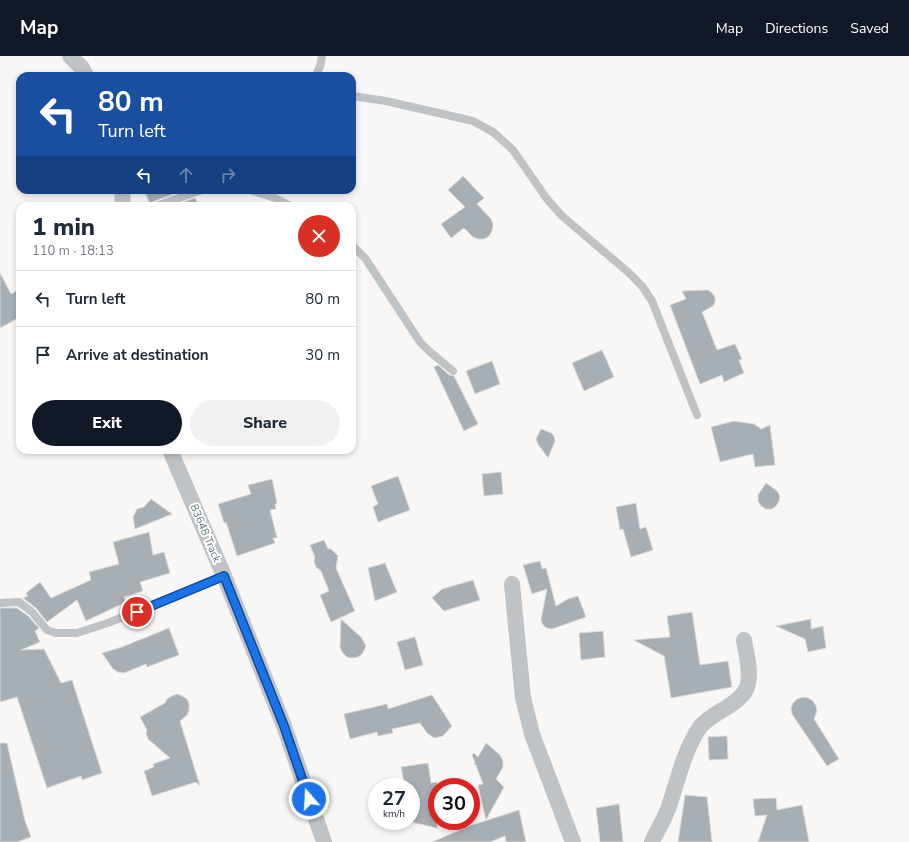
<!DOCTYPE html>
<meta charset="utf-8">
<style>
:root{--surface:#fff;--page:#f2f2f3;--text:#1f2937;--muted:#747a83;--line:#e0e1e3;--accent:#111827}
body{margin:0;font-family:"Nunito Sans",sans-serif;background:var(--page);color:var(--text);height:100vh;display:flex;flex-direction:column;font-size:15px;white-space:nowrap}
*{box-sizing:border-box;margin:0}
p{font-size:13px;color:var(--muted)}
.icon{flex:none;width:22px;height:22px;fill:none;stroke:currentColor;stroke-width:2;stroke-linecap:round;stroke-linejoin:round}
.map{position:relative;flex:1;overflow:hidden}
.panel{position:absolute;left:16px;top:146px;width:340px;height:252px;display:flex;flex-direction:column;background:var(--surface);border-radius:12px;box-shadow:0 2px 6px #0003}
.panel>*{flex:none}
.banner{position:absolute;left:16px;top:16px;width:340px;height:122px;border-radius:12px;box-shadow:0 2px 6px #0003;background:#1a4fa0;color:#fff;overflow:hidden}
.speed{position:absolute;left:368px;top:722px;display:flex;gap:8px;font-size:20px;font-weight:700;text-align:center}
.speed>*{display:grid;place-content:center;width:52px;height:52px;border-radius:50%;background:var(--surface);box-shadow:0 2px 6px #0003;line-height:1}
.speed small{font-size:10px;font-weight:400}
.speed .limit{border:6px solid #d22;background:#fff;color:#111}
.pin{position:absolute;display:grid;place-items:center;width:34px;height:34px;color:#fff;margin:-17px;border:2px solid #fff;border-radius:50%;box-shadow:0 1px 4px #0007}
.me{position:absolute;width:44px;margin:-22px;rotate:341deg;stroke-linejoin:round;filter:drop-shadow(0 0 3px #0008)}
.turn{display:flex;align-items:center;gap:14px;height:84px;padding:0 16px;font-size:18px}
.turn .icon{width:52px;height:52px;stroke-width:2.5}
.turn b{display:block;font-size:28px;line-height:34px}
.lanes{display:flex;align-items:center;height:38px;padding:0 16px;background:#0003;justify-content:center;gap:20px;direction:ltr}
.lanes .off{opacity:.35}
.round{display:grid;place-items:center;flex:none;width:42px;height:42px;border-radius:21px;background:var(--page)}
.overview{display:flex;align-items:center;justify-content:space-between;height:68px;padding:0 16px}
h1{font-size:24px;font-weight:800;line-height:30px}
.button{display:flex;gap:8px;margin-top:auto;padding:8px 16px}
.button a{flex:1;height:46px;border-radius:24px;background:var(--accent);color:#fff;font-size:16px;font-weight:800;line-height:46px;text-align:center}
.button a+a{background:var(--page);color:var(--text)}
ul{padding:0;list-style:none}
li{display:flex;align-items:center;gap:12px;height:56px;padding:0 16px;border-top:1px solid var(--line)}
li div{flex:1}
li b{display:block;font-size:15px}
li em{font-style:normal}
header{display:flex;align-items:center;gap:24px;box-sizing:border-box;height:56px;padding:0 20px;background:var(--accent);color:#fff}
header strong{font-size:19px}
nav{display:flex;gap:22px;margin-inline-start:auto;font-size:14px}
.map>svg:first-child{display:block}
</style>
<header>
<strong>Map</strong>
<nav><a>Map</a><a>Directions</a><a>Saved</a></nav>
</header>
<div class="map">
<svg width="909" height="786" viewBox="0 0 909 786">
<rect width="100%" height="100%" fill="#f8f7f5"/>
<path fill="#a7afb4" stroke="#d9d9d7" d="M463,120L484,142L477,148L491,163L493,169L492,175L489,180L484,183H478L473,181L464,172L451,182L441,168L465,151L448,134Z
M144,134H185L154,145L152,147L151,150Z
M195,142L199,150H173Z
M0,217L11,238L20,233V261L0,272Z
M708,234L712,237L715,241V246L713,250L702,256L717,294L735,288L742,303L739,304L744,317L724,326L722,319L700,328L670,249L686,243L682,235Z
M602,294L614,321L584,335L572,307Z
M492,305L500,328L475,338L466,315Z
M438,309L449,319L454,320L478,368L464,375L434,311Z
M734,365L754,368L761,373L770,369L775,409L755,411L753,398L720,406L711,371Z
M541,373L551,377L554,380L555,385L548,402L538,388L536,383Z
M501,416L503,438L484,440L482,418Z
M398,420L410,454L378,466L373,451L378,448L371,430Z
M272,423L277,447L275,448L276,453L270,454L277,482H273L275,487L237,500L226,466L224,467L218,448L251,438L248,429Z
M766,427L777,435L780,440L779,445L776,450L772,453H766L761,450L758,445V439Z
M151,443L172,458L135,473L133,461L137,453L144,451Z
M636,447L640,473L646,471L653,494L631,501L623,473L620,474L616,451Z
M149,476L153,499L164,496L170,517L140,526L143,535L124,541L126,546L86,565L77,544L47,566L36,552L23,542L28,540L26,537L40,526L51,542L91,524L89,516L119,508L113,486Z
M324,484L328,493H331L338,500L336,512L355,555L331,566L320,539L329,535L321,515L316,511L314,505L315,501L310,489Z
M540,505L542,513L546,512L556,550L568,543L578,540L586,561L552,573L547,572L543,569L541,564L547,533L532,538L523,509Z
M385,507L397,536L375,545L368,512Z
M473,524L480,544L444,555L432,542L442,533Z
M0,552H17L28,560L39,572L35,575L40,586L21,594L44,593L61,627L72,624L102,717L82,724L81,720L47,732L17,641L0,646Z
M692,556L700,609L728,605L732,631L671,642L664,600L634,584L670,581L667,560Z
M341,563L362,582L366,590L362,598L358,601L352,602L347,601L343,597L340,592Z
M811,563V573L823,570L826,592L808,596L805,583L776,570Z
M169,572L179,599L147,611L146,608L124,617L118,616L113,613L102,597L122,591Z
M603,575L605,601L581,604L579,577Z
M415,581L423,609L405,614L397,586Z
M177,638L182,640L187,643L189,648V654L187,659L180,665L200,730L196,726L152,740L144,715L154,711L153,708L170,702L148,683L146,677L147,674L140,661L165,647L167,643L172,640Z
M432,639L452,670L443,680L434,682L427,677L420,667L392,673L393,677L378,680L377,676L350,683L344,658L387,648L388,653Z
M803,641L808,642L813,645L816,650L817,655L814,663L839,703L827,710L792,658L791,652L793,647L797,643Z
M727,680L728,703L709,704L708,681Z
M0,687H7L25,765L31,781L17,786H0Z
M486,687L500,699L503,705V711L496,723L504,731L486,764L478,729L483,728L476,709L474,708L475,707L472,699L474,697L478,701Z
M428,707L431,727L437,726V772L411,766V731H405L401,711Z
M685,739L707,741L712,786H678Z
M776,742L777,754L802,749L809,786H758L767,759L755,760L753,743Z
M619,748L623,786H600L596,752Z
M519,754L526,786H506L505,780L490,786H432L469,770Z"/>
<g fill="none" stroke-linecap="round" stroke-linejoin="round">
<path stroke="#bfc3c6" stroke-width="8" d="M316,20L320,10L322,0
M352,40L386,45L473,65L493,76L513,94L547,143L562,160L628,216L642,230L652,245L697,359
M250,134L275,142L291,150
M156,150L202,134
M352,189L365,202L420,286L429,295L453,315
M0,547L19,546L32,556L47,574L56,577H77L108,567L224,520"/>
<path stroke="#bfc3c6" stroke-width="16" d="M70,0L82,12L86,20
M122,134L123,150
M170,394L224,520L284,670L324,786
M512,528L523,642L532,678L573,786
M652,786C657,774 665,763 669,750C678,724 684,694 700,671C711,656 745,648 748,627C751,614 746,597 744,584"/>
</g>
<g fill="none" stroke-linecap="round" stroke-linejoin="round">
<g stroke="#114b97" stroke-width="10">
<path id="route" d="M137,556L224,520L284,670L309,743"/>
</g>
<use href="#route" stroke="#1a73e8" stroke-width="7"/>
</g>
<g text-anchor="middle" stroke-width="4" stroke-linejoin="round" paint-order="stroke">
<g font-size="11" fill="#65757e" stroke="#fff">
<text transform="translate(206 477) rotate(67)" y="4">83648 Track</text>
</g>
</g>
</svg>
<div class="speed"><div>27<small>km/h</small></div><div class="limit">30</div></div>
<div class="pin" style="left:137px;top:556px;background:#d93025"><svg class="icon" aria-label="arrive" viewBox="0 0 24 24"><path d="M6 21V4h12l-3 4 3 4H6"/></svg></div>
<svg class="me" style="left:309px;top:743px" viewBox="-20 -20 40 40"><circle r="17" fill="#1a73e8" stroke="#fff" stroke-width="3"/><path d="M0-11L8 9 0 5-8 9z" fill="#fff"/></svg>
<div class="banner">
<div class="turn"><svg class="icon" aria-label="left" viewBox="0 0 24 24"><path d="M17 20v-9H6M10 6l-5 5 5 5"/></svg><div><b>80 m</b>Turn left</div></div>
<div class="lanes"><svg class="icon" aria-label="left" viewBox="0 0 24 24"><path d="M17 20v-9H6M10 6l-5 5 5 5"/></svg><svg class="icon off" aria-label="ahead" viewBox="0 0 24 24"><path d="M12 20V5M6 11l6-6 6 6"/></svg><svg class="icon off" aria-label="right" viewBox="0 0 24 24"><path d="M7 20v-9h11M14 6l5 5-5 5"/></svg></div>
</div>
<section class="panel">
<div class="overview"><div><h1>1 min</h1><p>110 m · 18:13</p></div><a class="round" style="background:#d93025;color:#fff"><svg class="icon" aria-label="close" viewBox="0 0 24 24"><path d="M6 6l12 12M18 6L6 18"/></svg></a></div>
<ul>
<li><svg class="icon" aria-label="left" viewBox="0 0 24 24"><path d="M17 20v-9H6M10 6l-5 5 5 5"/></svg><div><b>Turn left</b></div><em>80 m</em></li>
<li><svg class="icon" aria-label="arrive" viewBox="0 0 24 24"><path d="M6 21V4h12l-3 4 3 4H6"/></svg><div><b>Arrive at destination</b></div><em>30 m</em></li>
</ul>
<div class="button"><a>Exit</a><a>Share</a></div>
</section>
</div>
